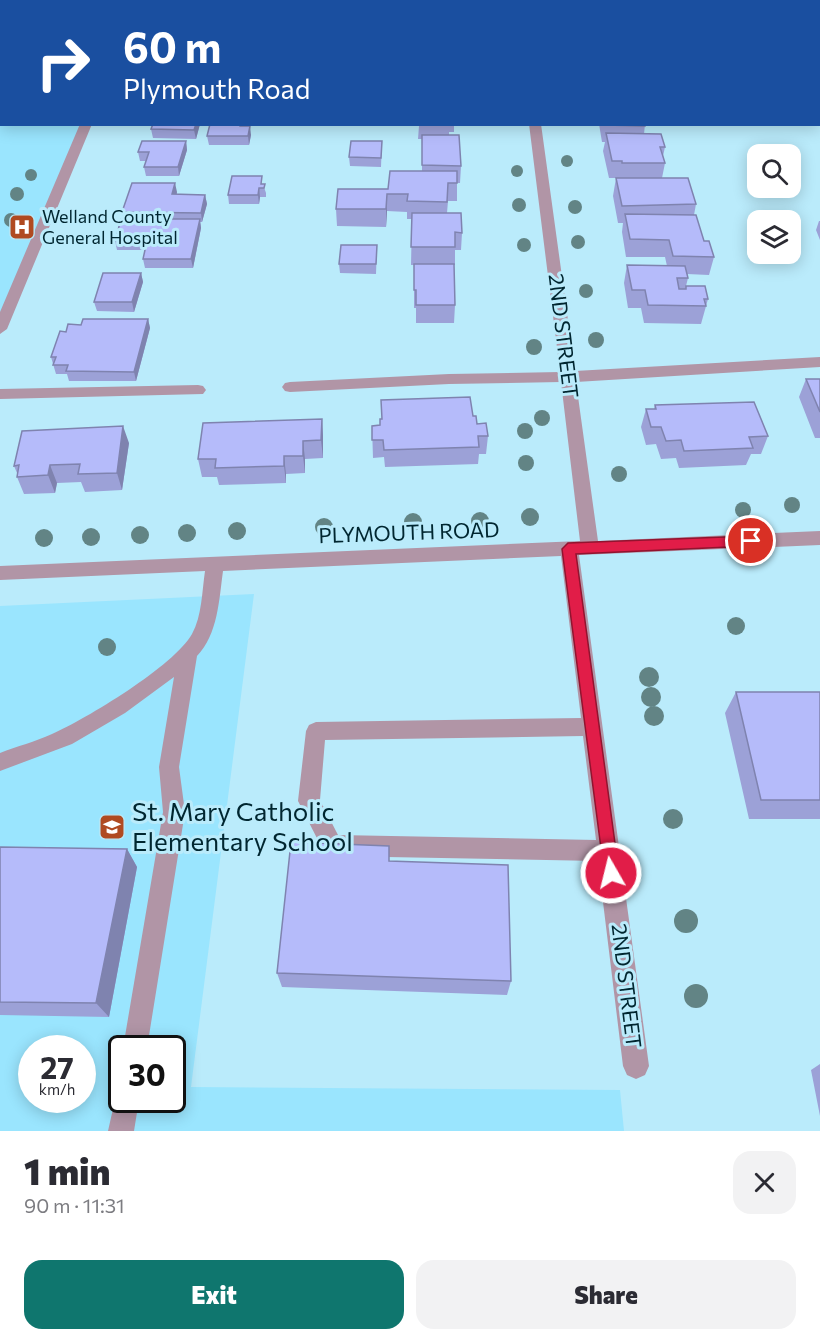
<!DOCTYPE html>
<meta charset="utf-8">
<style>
:root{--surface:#fff;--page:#f2f2f3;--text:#2b2b33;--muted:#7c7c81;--accent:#0f766e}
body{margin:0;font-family:Commissioner,sans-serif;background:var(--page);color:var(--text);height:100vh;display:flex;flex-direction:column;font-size:22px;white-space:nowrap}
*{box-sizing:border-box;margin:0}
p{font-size:20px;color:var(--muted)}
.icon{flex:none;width:33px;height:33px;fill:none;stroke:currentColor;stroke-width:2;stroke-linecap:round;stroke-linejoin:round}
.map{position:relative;height:1131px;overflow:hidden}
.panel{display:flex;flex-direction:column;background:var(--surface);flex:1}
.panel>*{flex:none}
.hud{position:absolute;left:0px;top:0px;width:820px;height:126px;box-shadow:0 3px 15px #0003;background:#1a4fa0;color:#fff;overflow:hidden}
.controls{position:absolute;left:747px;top:144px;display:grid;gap:12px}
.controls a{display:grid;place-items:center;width:54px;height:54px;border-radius:12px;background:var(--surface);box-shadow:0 3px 15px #0003;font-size:30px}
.speed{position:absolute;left:18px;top:1035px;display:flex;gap:12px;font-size:30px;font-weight:700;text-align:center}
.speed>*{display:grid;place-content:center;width:78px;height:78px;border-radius:50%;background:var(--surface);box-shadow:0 3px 15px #0003;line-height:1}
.speed small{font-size:15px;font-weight:400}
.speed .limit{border:3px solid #111;border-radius:9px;background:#fff;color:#111}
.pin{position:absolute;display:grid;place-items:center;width:51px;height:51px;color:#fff;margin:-26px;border:3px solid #fff;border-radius:50%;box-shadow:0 2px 6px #0007}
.me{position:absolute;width:66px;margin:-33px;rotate:352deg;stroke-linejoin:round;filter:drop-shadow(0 0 4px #0008)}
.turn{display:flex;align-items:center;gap:21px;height:126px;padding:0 24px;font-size:27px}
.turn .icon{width:78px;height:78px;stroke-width:2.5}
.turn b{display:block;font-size:42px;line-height:51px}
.round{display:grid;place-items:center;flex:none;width:63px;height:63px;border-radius:18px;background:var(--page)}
.headline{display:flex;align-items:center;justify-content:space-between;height:102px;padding:0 24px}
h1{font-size:36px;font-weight:800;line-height:45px}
.primary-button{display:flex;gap:12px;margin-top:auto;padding:12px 24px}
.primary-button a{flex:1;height:69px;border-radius:18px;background:var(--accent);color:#fff;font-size:24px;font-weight:800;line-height:69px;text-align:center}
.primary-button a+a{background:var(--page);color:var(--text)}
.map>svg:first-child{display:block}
</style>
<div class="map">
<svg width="820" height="1131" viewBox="0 0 820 1131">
<rect width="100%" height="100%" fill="#baebfb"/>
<path fill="#9ae5fe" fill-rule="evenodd" d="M0,0H137L2,2V124L86,125L0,329Z
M254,594L191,1087L620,1090L624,1131H0V606ZM32,1048H82V1100H32ZM122,1048H172V1100H122Z"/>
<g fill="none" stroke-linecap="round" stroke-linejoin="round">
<path fill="#b195a6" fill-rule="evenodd" d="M132,0H142V2H132Z
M514,0H524V2H514Z
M0,68H2V74H0Z
M80,124H92L7,329L0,334V312Z
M529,124H541L575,371L820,357V367L576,382L598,541L820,531V545L579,555L649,1066L645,1075L636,1079L627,1075L623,1066L598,861L332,856L324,852L298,801L306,731L309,725L316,722L581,718L561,556L223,571C219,600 218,634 197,656L179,767L185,812L147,1048H123L163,812L159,767L174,677L125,713L72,744L0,771V753C17,746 35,742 52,734C86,719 174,666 192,634C202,616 202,591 205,571L0,580V566L580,541L561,382L449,384L290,392L285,391L282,387L285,383L290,382L449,374L560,372ZM583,736L596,840L338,835L320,800L325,740Z
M198,385L203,386L206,390L203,394L0,399V389Z
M122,1089V1100H139L134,1131H108L117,1091Z"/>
</g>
<g fill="#628485">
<circle cx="567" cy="161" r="6"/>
<circle cx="517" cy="171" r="6"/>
<circle cx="31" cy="175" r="6"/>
<circle cx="17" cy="194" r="7"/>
<circle cx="519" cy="205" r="7"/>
<circle cx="575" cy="207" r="7"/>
<circle cx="11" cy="220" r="7"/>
<circle cx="578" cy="242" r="7"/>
<circle cx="524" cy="245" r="7"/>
<circle cx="586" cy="291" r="7"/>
<circle cx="596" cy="340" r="8"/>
<circle cx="534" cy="347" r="8"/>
<circle cx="542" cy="418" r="8"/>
<circle cx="525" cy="431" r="8"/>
<circle cx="526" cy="463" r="8"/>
<circle cx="619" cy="474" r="8"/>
<circle cx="792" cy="505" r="8"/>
<circle cx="743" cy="510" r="8"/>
<circle cx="530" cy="517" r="9"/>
<circle cx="480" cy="521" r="9"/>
<circle cx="413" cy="522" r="9"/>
<circle cx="324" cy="527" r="9"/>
<circle cx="237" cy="531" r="9"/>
<circle cx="187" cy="533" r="9"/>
<circle cx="140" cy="535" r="9"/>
<circle cx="91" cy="537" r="9"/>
<circle cx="44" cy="538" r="9"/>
<circle cx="736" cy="626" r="9"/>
<circle cx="107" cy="647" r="9"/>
<circle cx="649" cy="677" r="10"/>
<circle cx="651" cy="697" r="10"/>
<circle cx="654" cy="716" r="10"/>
<circle cx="673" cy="819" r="10"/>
<circle cx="686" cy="921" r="12"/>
<circle cx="696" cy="996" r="12"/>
</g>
<path fill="#9ca1d7" d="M659,0H696V2H659Z
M805,0H820V5H819V2H805Z
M820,14V29H819V18Z
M153,124H200L196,139L153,138L151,129Z
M404,124H454V132H449V135L461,166L460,183H457V201H448L447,213L462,233L461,250H455V265H454L455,305L454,323H416V308H414V265H411L412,219H407V212L387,211L386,227L337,226L336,209L388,189L422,171V139H418L419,126H404Z
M599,124H645L644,134L665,147L663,156L665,163L662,178L696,204L694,215L704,241L714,257L709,275L687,274L688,278L686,286L708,299L701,324L644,323L641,308H628L624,283L627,265L667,266L665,257H626L622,232L623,223H618L613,196L616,178H609L603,151L605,142H602Z
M241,126L251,135L249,145H209L207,136Z
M186,141L187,150L179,176H146L144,167L146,161H140L138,152Z
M382,141L381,167L350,166L349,157Z
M263,184L266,193V197H260L259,204H229L228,195Z
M177,192V194L205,195L207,204L202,222H200L201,228L193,268H145L143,259L145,250H117L115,241L123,219L122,212Z
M819,221H820V240L816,230Z
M377,245L376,274L340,273L339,264Z
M141,273L143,282L134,312L97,311L94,302Z
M148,319L150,328L136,381H69L67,374H56L51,357L66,332L81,325Z
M806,379H820V438H815L799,397Z
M655,405L768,436L761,454H751L746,465L679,468L676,458L661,459L656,444L646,445L641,427L646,409H654Z
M473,416L477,424L488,436L486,454H479L478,464L385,467L384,457L373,458L372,426Z
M322,419L323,436V458L305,459V473L286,474V483L219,485L217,477H202L198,459Z
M129,443L122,490L85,492L81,482L57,483L55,493L24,494L17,477V473L14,466Z
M736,692H820V819H749L725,713Z
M0,847L127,849L137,867L109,1017L0,1015Z
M390,861L511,981L507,995L282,987L277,973Z
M820,1064V1116L811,1070Z"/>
<path fill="#7f83af" d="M196,124H200L196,139L194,130Z
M250,126L251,135L249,145L248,136Z
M186,141L187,150L179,176L178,167Z
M175,183L177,192L174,203L172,194Z
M259,188L260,197L259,204L258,195Z
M387,194V211L386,227V209Z
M205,195L207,204L202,222L201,213Z
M200,219L201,228L193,268L191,259Z
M141,273L143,282L134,312L132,302Z
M148,319L150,328L136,381L134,372Z
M322,419L323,436V458L321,440Z
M123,426L129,443L122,490L117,473Z
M303,441L305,459V473L303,456Z
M284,456L286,474V483L284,466Z
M50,465L57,483L55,493L48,475Z
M127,849L137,867L109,1017L96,1003Z"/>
<path fill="#b5bbfa" stroke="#7f83af" stroke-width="1.5" d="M195,0H255V2H194Z
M418,0H451V2H418Z
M578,0H632L633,2H578Z
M736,0H761L762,2H737Z
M153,124H196L194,130L151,129Z
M210,124H240V126H250L248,136H207Z
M605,124H645V126L605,125Z
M606,133L661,134L665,147H660L665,163H622V161H612Z
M422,135H459L461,166L422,165Z
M142,141H186L178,167H144L149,152H138Z
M351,141H382L381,158L349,157Z
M390,171H457V183H448L447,202L407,201L408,194H387L386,209H336L338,189H388Z
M232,176H262L261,184H265L264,188H259L258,195H228Z
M616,178H688L696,204L622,206Z
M132,183H175L172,194L205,195L201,213L122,212Z
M412,213H461L462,233L455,232V247H411Z
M625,214L696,215L704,241H709L714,257L673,256L669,240L630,239Z
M121,219H200L191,259H143L147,241H115Z
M341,245H377L376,264H339Z
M414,264H454L455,305H416V290H414Z
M627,265L685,266L688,278H677L679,289H686V286H705L708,299H704L706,306L648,305L645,290H632Z
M103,273H141L132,302H94Z
M83,319H148L134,372L66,371L68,365H53L56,357H51L60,331L66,332L68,324L81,325Z
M806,379H820V412Z
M470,397L473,416H476L477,424L486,423L488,436H478L479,447L384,450L383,440H372V426L380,425V419H382L381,400Z
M754,402L768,436L749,437L753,448L684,451L681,440L666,441L661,427H651L646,409H656L655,405Z
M322,419L321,440L303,441V456H284V466L215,468L216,459H198L203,423Z
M123,426L117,473L78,474L80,464L50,465L48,475L17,477L19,465L14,466L22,431Z
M736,692H820V800H761Z
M291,842L389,846V861L508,865L511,981L277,973Z
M0,847L127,849L96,1003L0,1002Z"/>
<path fill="#e11d48" stroke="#92132f" stroke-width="1.5" d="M751,536L758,541L751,546L576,554L619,873L617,879L611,881L605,879L562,549L568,543Z"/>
<defs>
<g id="hospital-square" transform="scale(1.35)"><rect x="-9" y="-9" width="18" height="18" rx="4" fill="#b04a21" stroke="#baebfb"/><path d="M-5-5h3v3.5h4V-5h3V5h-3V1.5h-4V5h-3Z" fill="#fff"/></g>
<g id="school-square" transform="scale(1.35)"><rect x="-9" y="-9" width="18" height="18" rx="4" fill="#b04a21" stroke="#baebfb"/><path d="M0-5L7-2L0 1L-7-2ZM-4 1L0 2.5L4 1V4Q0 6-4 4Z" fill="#fff"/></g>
</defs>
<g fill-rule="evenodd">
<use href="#hospital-square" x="22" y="227"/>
<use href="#school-square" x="112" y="827"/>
</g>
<g text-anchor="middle" stroke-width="6" stroke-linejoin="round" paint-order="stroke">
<g font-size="18" fill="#002630" stroke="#baebfb" text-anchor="start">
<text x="42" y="223">Welland County<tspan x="42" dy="21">General Hospital</tspan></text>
</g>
<g font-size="21" fill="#002630" stroke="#baebfb">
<text transform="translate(563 336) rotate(83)" y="7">2ND STREET</text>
<text transform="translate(409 533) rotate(-2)" y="7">PLYMOUTH ROAD</text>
<text transform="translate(626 986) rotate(83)" y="7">2ND STREET</text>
</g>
<g font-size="26" fill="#002630" stroke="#baebfb" text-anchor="start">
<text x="132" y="821">St. Mary Catholic<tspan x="132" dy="30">Elementary School</tspan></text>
</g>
</g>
</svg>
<div class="controls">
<a><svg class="icon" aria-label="search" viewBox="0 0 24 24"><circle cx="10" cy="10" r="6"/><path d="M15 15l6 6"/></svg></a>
<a><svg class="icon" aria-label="layers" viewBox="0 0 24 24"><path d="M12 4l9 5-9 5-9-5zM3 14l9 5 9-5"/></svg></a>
</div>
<div class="speed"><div>27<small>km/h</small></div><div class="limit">30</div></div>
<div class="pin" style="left:751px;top:541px;background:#d93025"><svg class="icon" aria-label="arrive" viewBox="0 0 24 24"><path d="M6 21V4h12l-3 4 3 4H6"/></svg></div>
<svg class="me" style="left:611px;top:873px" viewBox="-20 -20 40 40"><circle r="17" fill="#e11d48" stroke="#fff" stroke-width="3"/><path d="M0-11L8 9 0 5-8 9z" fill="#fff"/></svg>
<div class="hud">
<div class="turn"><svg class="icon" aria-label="right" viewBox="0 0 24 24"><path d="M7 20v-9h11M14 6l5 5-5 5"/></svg><div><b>60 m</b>Plymouth Road</div></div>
</div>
</div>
<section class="panel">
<div class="headline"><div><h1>1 min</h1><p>90 m · 11:31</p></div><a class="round"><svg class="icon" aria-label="close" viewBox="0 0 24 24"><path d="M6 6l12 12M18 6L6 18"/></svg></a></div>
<div class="primary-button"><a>Exit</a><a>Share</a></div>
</section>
